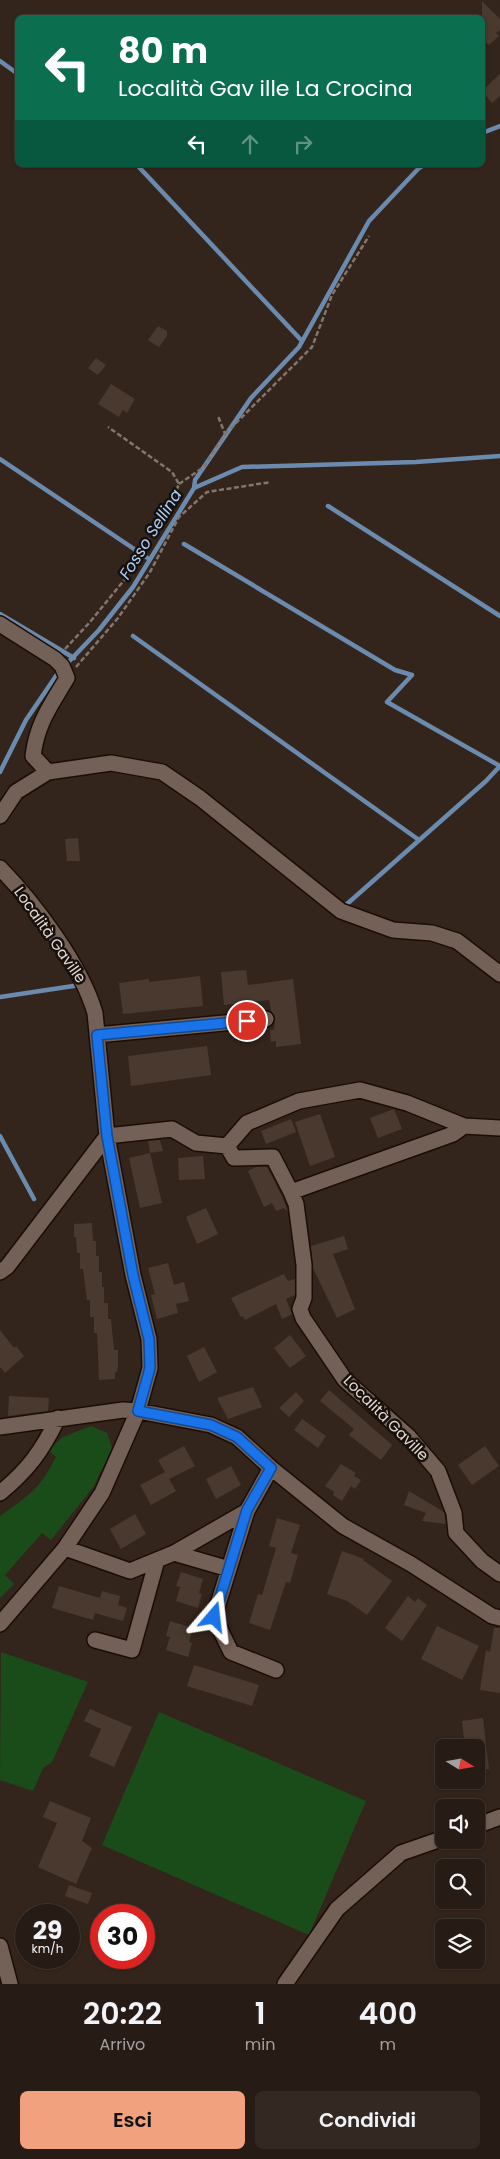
<!DOCTYPE html>
<html lang="it">
<meta charset="utf-8">
<style>
:root{--surface:#271c15;--page:#332922;--text:#f1f3f6;--muted:#a4a1a0;--line:#433a34;--accent:#f2a17e}
body{margin:0;font-family:Poppins,sans-serif;background:var(--page);color:var(--text);height:100vh;display:flex;flex-direction:column;font-size:19px;white-space:nowrap}
*{box-sizing:border-box;margin:0}
p{font-size:16px;color:var(--muted)}
.icon{flex:none;width:28px;height:28px;fill:none;stroke:currentColor;stroke-width:2;stroke-linecap:round;stroke-linejoin:round}
.map{position:relative;height:1984px;overflow:hidden}
.drawer{display:flex;flex-direction:column;background:var(--surface);flex:1}
.drawer>*{flex:none}
.guide{position:absolute;left:15px;top:15px;width:470px;height:152px;border-radius:8px;box-shadow:0 1px 4px #0004,0 0 0 1px var(--line);background:#0b6e4f;color:#fff;overflow:hidden}
.needle{width:32px;rotate:101deg}
.controls{position:absolute;left:435px;top:1739px;display:grid;gap:10px}
.controls a{display:grid;place-items:center;width:50px;height:50px;border-radius:8px;background:var(--surface);box-shadow:0 1px 4px #0004,0 0 0 1px var(--line);font-size:25px}
.speed{position:absolute;left:15px;top:1904px;display:flex;gap:10px;font-size:25px;font-weight:700;text-align:center}
.speed>*{display:grid;place-content:center;width:65px;height:65px;border-radius:50%;background:var(--surface);box-shadow:0 1px 4px #0004,0 0 0 1px var(--line);line-height:1}
.speed small{font-size:12px;font-weight:400}
.speed .limit{border:8px solid #d22;background:#fff;color:#111}
.pin{position:absolute;display:grid;place-items:center;width:42px;height:42px;color:#fff;margin:-21px;border:2px solid #fff;border-radius:50%;box-shadow:0 1px 5px #0007}
.me{position:absolute;width:55px;margin:-28px;rotate:17deg;stroke-linejoin:round;filter:drop-shadow(0 0 4px #0008)}
.turn{display:flex;align-items:center;gap:18px;height:105px;padding:0 20px;font-size:22px}
.turn .icon{width:65px;height:65px;stroke-width:2.5}
.turn b{display:block;font-size:35px;line-height:42px}
.lanes{display:flex;align-items:center;height:48px;padding:0 20px;background:#0003;justify-content:center;gap:25px;direction:ltr}
.lanes .off{opacity:.35}
.eta{display:flex;justify-content:space-evenly;align-items:center;height:85px;text-align:center}
.eta b{font-size:30px;font-weight:600;line-height:35px}
.cta{display:flex;gap:10px;margin-top:auto;padding:10px 20px}
.cta a{flex:1;height:58px;border-radius:8px;background:var(--accent);color:#111;font-size:20px;font-weight:600;line-height:58px;text-align:center}
.cta a+a{background:var(--page);color:var(--text)}
.map>svg:first-child{display:block}
</style>
<div class="map">
<svg width="500" height="1984" viewBox="0 0 500 1984">
<rect width="100%" height="100%" fill="#34251c"/>
<path fill="#1a4c1a" d="M91,1426L107,1433L112,1448L94,1486L51,1540L42,1533L5,1575L14,1584L0,1598V1516C28,1496 41,1488 56,1457L48,1450L63,1437Z
M1,1652L88,1682L52,1762L43,1768L33,1791L0,1780Z
M159,1712L366,1801L309,1935L102,1845Z"/>
<g fill="none" stroke-linecap="round" stroke-linejoin="round">
<path stroke="#6b8bae" stroke-width="4.5" d="M0,61L18,74
M482,133L500,126
M137,165L302,341
M0,459L149,559
M194,488L195,480L251,398L299,347L369,221L418,169L424,165
M328,506L500,616
M184,544L395,670L412,675L387,702L500,766
M0,614L74,658
M133,636L419,840
M0,772L26,720L58,673L99,630L133,587L194,488L242,467L416,462L500,456
M347,904L486,781L500,766
M0,997L80,985
M0,1136L34,1199"/>
</g>
<path fill="#49392f" d="M482,1L500,19V30L496,33L499,36L489,45L482,39Z
M500,74V96L492,103L482,91Z
M158,326L167,331V336L159,347L148,340Z
M96,358L106,365L98,375L88,368Z
M111,384L135,399L127,413L123,410L119,417L98,404Z
M78,838L80,861H67L65,839Z
M246,970L248,985L293,979L301,1044L276,1047V1041L271,1042L270,1030H274L275,1019L271,1011L269,1000L224,1005L221,972Z
M200,976L203,1006L123,1014L119,983L149,979V982Z
M207,1046L211,1075L131,1086L128,1056Z
M394,1109L402,1129L378,1138L370,1118Z
M320,1114L335,1157L310,1166L295,1122Z
M291,1119L296,1132L266,1144L261,1131Z
M160,1140L163,1151L150,1153L148,1141Z
M150,1153L162,1203L140,1208L129,1158Z
M203,1156L205,1179L179,1180L178,1158Z
M256,1167H267L282,1196L288,1212L284,1208L276,1211L272,1203L264,1207L248,1171Z
M206,1208L218,1234L197,1244L186,1217Z
M92,1223L93,1241H96V1256H99V1272H102V1287H104V1303H108V1319H111L114,1350H118V1366L117,1372H115V1379L99,1380L97,1333H94V1317H90V1300H87L83,1269H80V1253H77L76,1237H74V1224Z
M344,1236L348,1249L333,1254L355,1309L337,1318L313,1268L311,1246Z
M168,1263L174,1285L184,1282L189,1301L176,1304L178,1313L157,1319L151,1295L155,1294L148,1268Z
M284,1274L288,1281L295,1279V1295L286,1299L292,1314L282,1319L276,1304L245,1320L243,1316L241,1317L231,1298Z
M0,1330L14,1348L16,1346L24,1356L5,1373L0,1367Z
M290,1335L306,1356L290,1368L274,1348Z
M204,1347L217,1372L199,1382L187,1356Z
M253,1387L262,1407L228,1419L217,1398Z
M329,1390L392,1445L381,1460L349,1435L354,1429L320,1401Z
M296,1392L304,1401L289,1417L279,1408Z
M9,1396L49,1398L48,1411L8,1416Z
M302,1419L326,1436L318,1448L294,1430Z
M184,1446L195,1466L169,1479L176,1491L151,1505L140,1485L165,1472L158,1460Z
M485,1446L499,1466L472,1485L458,1465Z
M341,1464L356,1473L354,1476L361,1480L355,1489L351,1486L342,1501L333,1495L334,1492L325,1486Z
M231,1466L241,1485L216,1499L206,1479Z
M409,1491L444,1512L446,1524L422,1521L426,1513L404,1505Z
M135,1514L146,1534L121,1549L110,1529Z
M277,1518L300,1525L291,1553L298,1555L290,1583L286,1582L270,1630L249,1623L258,1594L262,1595L276,1548L269,1546Z
M342,1551L364,1559L363,1560L392,1581L367,1615L347,1601L327,1594Z
M181,1572L203,1579L199,1593L202,1594L198,1608L176,1601L180,1587L176,1586Z
M59,1586L100,1598L102,1591L120,1596L118,1605L127,1608L123,1621L95,1613L93,1620L52,1608Z
M408,1596L415,1602L418,1598L427,1605L402,1641L385,1628Z
M170,1621L193,1628L189,1642L192,1643L188,1657L166,1650L170,1637L166,1636Z
M437,1626L479,1646L462,1680L421,1659Z
M494,1628H500V1693L480,1690L486,1650L490,1652Z
M194,1665L259,1685L252,1706L187,1686Z
M90,1709L132,1727L114,1767L89,1756L101,1729L84,1721Z
M483,1718L489,1769L476,1770V1748H465L462,1721Z
M50,1801L91,1818L82,1841L92,1848L76,1884L38,1867L57,1823L43,1817Z
M69,1885L92,1893L88,1904L65,1896Z"/>
<g fill="none" stroke-linecap="round" stroke-linejoin="round">
<g stroke="#1b0d06" stroke-width="18">
<path id="minor" d="M0,624L55,659L62,666L67,678C51,705 37,723 33,756L48,772
M0,816L16,792L48,772L111,763L162,772L200,798L341,911L393,930L432,933L457,941L500,974
M0,868C35,904 81,965 95,1013L107,1136L133,1275L149,1339L150,1368L138,1411L102,1493L65,1548L0,1624
M97,1035L266,1019
M500,1128L464,1126L407,1103L360,1090L299,1101L247,1123L227,1146L234,1158L273,1157L291,1192L296,1204L304,1265V1298L300,1309L303,1318L345,1380L408,1436L438,1471L454,1513L456,1533L482,1561L500,1574
M291,1192L453,1134L464,1126
M0,1272L7,1267L107,1136L172,1129L196,1143L227,1146
M0,1427L123,1410L138,1411L211,1425L237,1437L271,1468L343,1526L411,1564L492,1616L500,1618
M0,1493C28,1470 42,1451 58,1418
M247,1511L214,1617L231,1652L276,1670
M65,1548L130,1571L174,1553L247,1511L271,1468
M174,1553L229,1569
M95,1640L132,1650L157,1560
M476,1826L500,1817
M0,1946L10,1984
M285,1984L337,1909L401,1853L444,1838"/>
</g>
<path stroke="#83766e" stroke-width="2.5" stroke-dasharray="5 2.5" stroke-linecap="butt" d="M225,434L312,347L332,295L369,236
M179,484L204,467L225,434L218,416
M65,649L90,622L125,579L173,499L179,484L172,472L108,427
M76,667L118,618L150,572L179,517L207,492L271,482"/>
<use href="#minor" stroke="#736056" stroke-width="15"/>
</g>
<g fill="none" stroke-linecap="round" stroke-linejoin="round">
<g stroke="#114b97" stroke-width="12">
<path id="route" d="M214,1617L247,1510L271,1468L237,1437L211,1425L138,1411L150,1368L149,1339L133,1275L107,1136L97,1035L247,1021"/>
</g>
<use href="#route" stroke="#1a73e8" stroke-width="9"/>
</g>
<g text-anchor="middle" stroke-width="5" stroke-linejoin="round" paint-order="stroke">
<g font-size="15" fill="#e4d9d3" stroke="#17100c">
<text transform="translate(50 935) rotate(55)" y="5">Località Gaville</text>
<text transform="translate(386 1418) rotate(45)" y="5">Località Gaville</text>
</g>
<g font-size="16" font-style="italic" fill="#a7d1ff" stroke="#17100c">
<text transform="translate(150 534) rotate(-58)" y="6">Fosso Sellina</text>
</g>
</g>
</svg>
<div class="controls">
<a><svg class="needle" viewBox="-14 -14 28 28"><path d="M0-13l5 13h-10z" fill="#e53935"/><path d="M0 13l5-13h-10z" fill="#a4a1a0"/></svg></a>
<a><svg class="icon" aria-label="sound" viewBox="0 0 24 24"><path d="M4 9h4l5-4v14l-5-4H4zM17 9q2 3 0 6"/></svg></a>
<a><svg class="icon" aria-label="search" viewBox="0 0 24 24"><circle cx="10" cy="10" r="6"/><path d="M15 15l6 6"/></svg></a>
<a><svg class="icon" aria-label="layers" viewBox="0 0 24 24"><path d="M12 4l9 5-9 5-9-5zM3 14l9 5 9-5"/></svg></a>
</div>
<div class="speed"><div>29<small>km/h</small></div><div class="limit">30</div></div>
<div class="pin" style="left:247px;top:1021px;background:#d93025"><svg class="icon" aria-label="arrive" viewBox="0 0 24 24"><path d="M6 21V4h12l-3 4 3 4H6"/></svg></div>
<svg class="me" style="left:214px;top:1617px" viewBox="-20 -20 40 40"><path d="M0-17L14 15 0 8-14 15z" fill="#1a73e8" stroke="#fff" stroke-width="4"/></svg>
<div class="guide">
<div class="turn"><svg class="icon" aria-label="left" viewBox="0 0 24 24"><path d="M17 20v-9H6M10 6l-5 5 5 5"/></svg><div><b>80 m</b>Località Gav ille La Crocina</div></div>
<div class="lanes"><svg class="icon" aria-label="left" viewBox="0 0 24 24"><path d="M17 20v-9H6M10 6l-5 5 5 5"/></svg><svg class="icon off" aria-label="ahead" viewBox="0 0 24 24"><path d="M12 20V5M6 11l6-6 6 6"/></svg><svg class="icon off" aria-label="right" viewBox="0 0 24 24"><path d="M7 20v-9h11M14 6l5 5-5 5"/></svg></div>
</div>
</div>
<section class="drawer">
<div class="eta">
<div><b>20:22</b><p>Arrivo</p></div>
<div><b>1</b><p>min</p></div>
<div><b>400</b><p>m</p></div>
</div>
<div class="cta"><a>Esci</a><a>Condividi</a></div>
</section>
